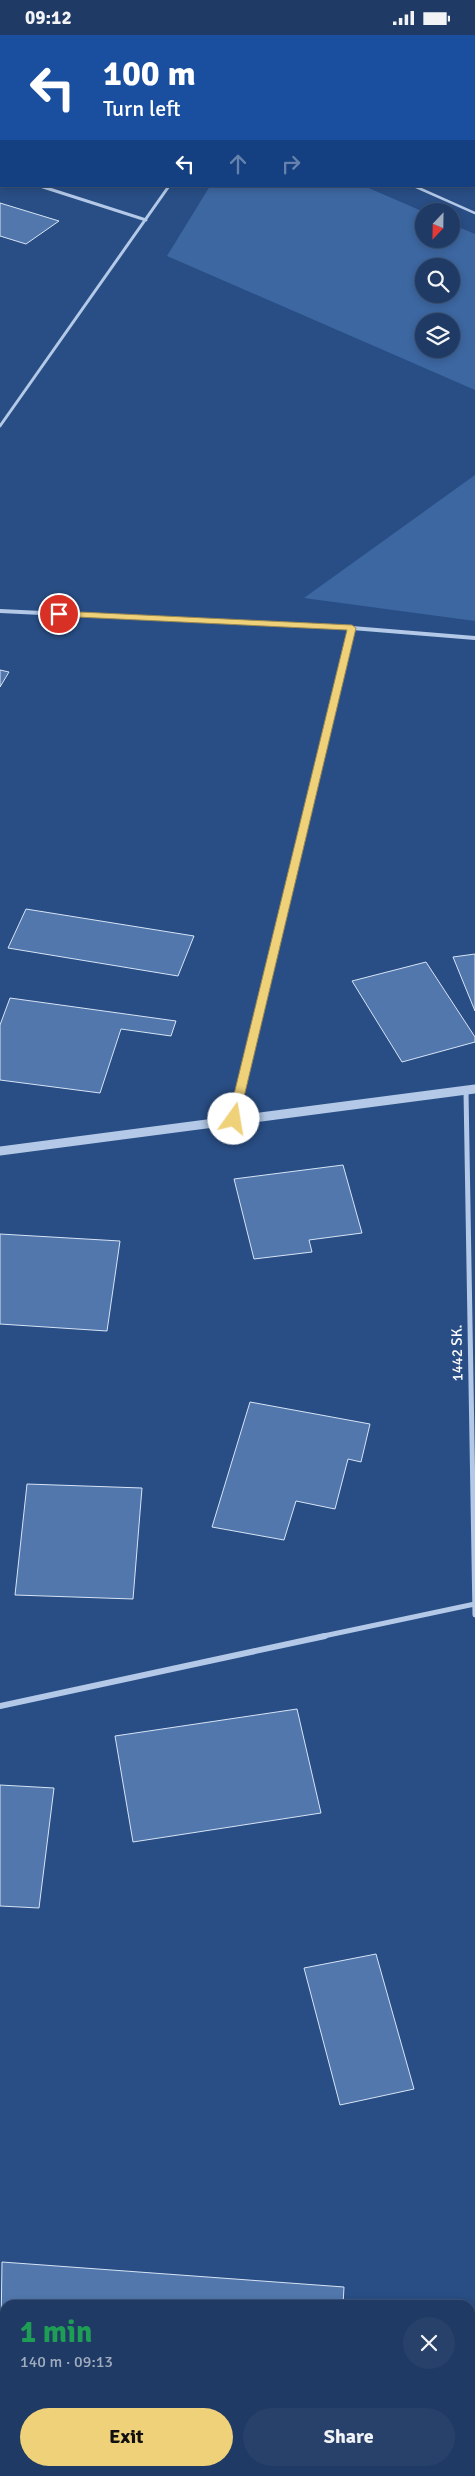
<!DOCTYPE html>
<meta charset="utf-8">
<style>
:root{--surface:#1f3a64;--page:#27416a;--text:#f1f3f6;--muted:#a1adbf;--line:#3c5478;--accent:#efd17a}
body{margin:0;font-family:Signika,sans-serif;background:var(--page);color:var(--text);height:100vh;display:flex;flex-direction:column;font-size:19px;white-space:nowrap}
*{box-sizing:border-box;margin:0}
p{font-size:16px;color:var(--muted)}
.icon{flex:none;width:28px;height:28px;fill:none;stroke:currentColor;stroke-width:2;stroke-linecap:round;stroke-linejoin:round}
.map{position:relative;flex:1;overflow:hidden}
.panel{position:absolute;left:0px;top:2265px;width:475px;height:176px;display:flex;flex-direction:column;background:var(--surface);border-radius:15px 15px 0 0;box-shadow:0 2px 8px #0003,0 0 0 1px var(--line)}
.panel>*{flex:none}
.banner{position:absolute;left:0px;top:0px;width:475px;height:152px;box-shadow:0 2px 8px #0003,0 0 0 1px var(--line);background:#1a4fa0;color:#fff;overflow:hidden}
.needle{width:32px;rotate:202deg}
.fabs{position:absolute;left:415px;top:168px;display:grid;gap:10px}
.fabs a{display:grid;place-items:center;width:45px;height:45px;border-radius:50%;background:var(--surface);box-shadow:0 2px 8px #0003,0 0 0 1px var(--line);font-size:25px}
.pin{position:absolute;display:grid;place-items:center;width:42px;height:42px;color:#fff;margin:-21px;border:2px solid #fff;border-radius:50%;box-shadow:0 1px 5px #0007}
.me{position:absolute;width:55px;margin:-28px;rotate:13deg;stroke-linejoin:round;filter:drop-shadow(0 0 4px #0008)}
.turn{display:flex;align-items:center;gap:18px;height:105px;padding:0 20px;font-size:22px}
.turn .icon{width:65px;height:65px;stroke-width:2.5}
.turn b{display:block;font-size:35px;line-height:42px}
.lanes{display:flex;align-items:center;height:48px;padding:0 20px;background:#0003;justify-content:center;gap:25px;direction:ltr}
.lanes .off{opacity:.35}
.round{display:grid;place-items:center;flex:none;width:52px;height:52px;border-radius:26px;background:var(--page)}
.summary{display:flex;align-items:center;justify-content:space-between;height:85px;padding:0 20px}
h1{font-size:30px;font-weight:700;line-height:38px;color:#1e9e55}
.action{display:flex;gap:10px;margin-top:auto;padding:10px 20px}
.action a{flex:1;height:58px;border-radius:30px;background:var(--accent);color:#111;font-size:20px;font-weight:700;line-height:58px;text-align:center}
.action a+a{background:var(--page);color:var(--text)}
.status{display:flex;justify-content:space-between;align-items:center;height:35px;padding:0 25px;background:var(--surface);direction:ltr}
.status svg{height:14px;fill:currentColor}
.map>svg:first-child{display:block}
</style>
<div class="status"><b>09:12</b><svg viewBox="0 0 49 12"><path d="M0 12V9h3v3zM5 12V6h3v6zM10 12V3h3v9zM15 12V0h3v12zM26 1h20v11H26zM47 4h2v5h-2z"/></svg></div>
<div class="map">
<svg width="475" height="2441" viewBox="0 0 475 2441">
<rect width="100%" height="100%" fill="#294e85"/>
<path fill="#3d67a1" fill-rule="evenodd" d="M210,151H364L424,177V204H451V189L475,199V355L167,221ZM424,231H451V259H424ZM424,286H451V314H424Z
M475,440V586L304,563Z"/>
<path fill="#5177ac" stroke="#d7e4f6" d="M0,168L59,186L26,209L0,201Z
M0,635L9,637L0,652Z
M26,874L194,901L178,941L8,913Z
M475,919V976L453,922Z
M426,927L475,1002V1007L402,1027L352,946Z
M10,963L176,986L171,1001L121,994L100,1058L0,1045V990Z
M343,1130L362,1198L309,1205L312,1217L254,1224L234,1144Z
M0,1199L120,1206L107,1296L0,1289Z
M250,1367L370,1389L361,1427L348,1424L335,1474L296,1466L284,1505L212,1492Z
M27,1449L142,1453L133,1564L15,1560Z
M297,1674L321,1778L133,1807L115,1701Z
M0,1750L54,1753L39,1873L0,1871Z
M376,1919L414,2054L340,2070L304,1933Z
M2,2227L344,2252L343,2270H5V2362L0,2361Z"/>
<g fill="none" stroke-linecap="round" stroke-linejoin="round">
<path stroke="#b3c9e7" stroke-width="2.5" d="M414,151L475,178"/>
<path stroke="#b3c9e7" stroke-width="3" d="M128,0L132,1
M459,0L462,1
M280,1L283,0
M40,151L146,185
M0,391L169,151"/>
<path stroke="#b3c9e7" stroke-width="4" d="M0,576L352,593L475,603
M269,939L352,593"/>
<path stroke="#b3c9e7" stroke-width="5" d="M466,1056L475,1580
M234,1084L269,938
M319,1602L475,1569"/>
<path stroke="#b3c9e7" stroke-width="6" d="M0,1671L325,1601"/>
<path stroke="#b3c9e7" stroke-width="9" d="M0,1116L475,1054"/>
</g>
<path fill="#efd17a" stroke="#9b884f" d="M59,576L352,590L356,593L238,1087H230L228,1084L347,595L56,581L54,579Z"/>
<g text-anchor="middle" stroke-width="5" stroke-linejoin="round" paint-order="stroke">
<g font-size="15" fill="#fff" stroke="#294e85">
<text transform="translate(457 1318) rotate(-91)" y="5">1442 SK.</text>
</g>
</g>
</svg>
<div class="fabs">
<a><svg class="needle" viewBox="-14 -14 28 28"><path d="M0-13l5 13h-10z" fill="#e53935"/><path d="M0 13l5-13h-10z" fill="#a1adbf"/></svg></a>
<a><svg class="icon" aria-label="search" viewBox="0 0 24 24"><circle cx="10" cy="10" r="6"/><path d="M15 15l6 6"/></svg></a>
<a><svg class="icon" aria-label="layers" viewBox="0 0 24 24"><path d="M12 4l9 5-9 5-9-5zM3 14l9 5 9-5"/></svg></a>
</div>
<div class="pin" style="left:59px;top:579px;background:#d93025"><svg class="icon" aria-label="arrive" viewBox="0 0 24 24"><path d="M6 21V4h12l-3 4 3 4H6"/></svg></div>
<svg class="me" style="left:234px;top:1084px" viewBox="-20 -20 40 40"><circle r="19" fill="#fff"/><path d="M0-13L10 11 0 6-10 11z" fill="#efd17a"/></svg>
<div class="banner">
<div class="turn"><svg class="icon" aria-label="left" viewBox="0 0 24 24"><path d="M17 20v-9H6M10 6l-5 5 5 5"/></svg><div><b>100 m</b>Turn left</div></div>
<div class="lanes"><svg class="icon" aria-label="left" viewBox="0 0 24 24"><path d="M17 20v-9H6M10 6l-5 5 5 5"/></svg><svg class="icon off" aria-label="ahead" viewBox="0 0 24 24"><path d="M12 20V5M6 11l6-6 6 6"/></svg><svg class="icon off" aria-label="right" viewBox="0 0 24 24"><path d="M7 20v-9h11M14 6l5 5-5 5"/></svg></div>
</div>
<section class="panel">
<div class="summary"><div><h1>1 min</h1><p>140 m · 09:13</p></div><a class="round"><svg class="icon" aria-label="close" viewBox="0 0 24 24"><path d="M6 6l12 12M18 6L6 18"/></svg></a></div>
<div class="action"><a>Exit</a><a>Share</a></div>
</section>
</div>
